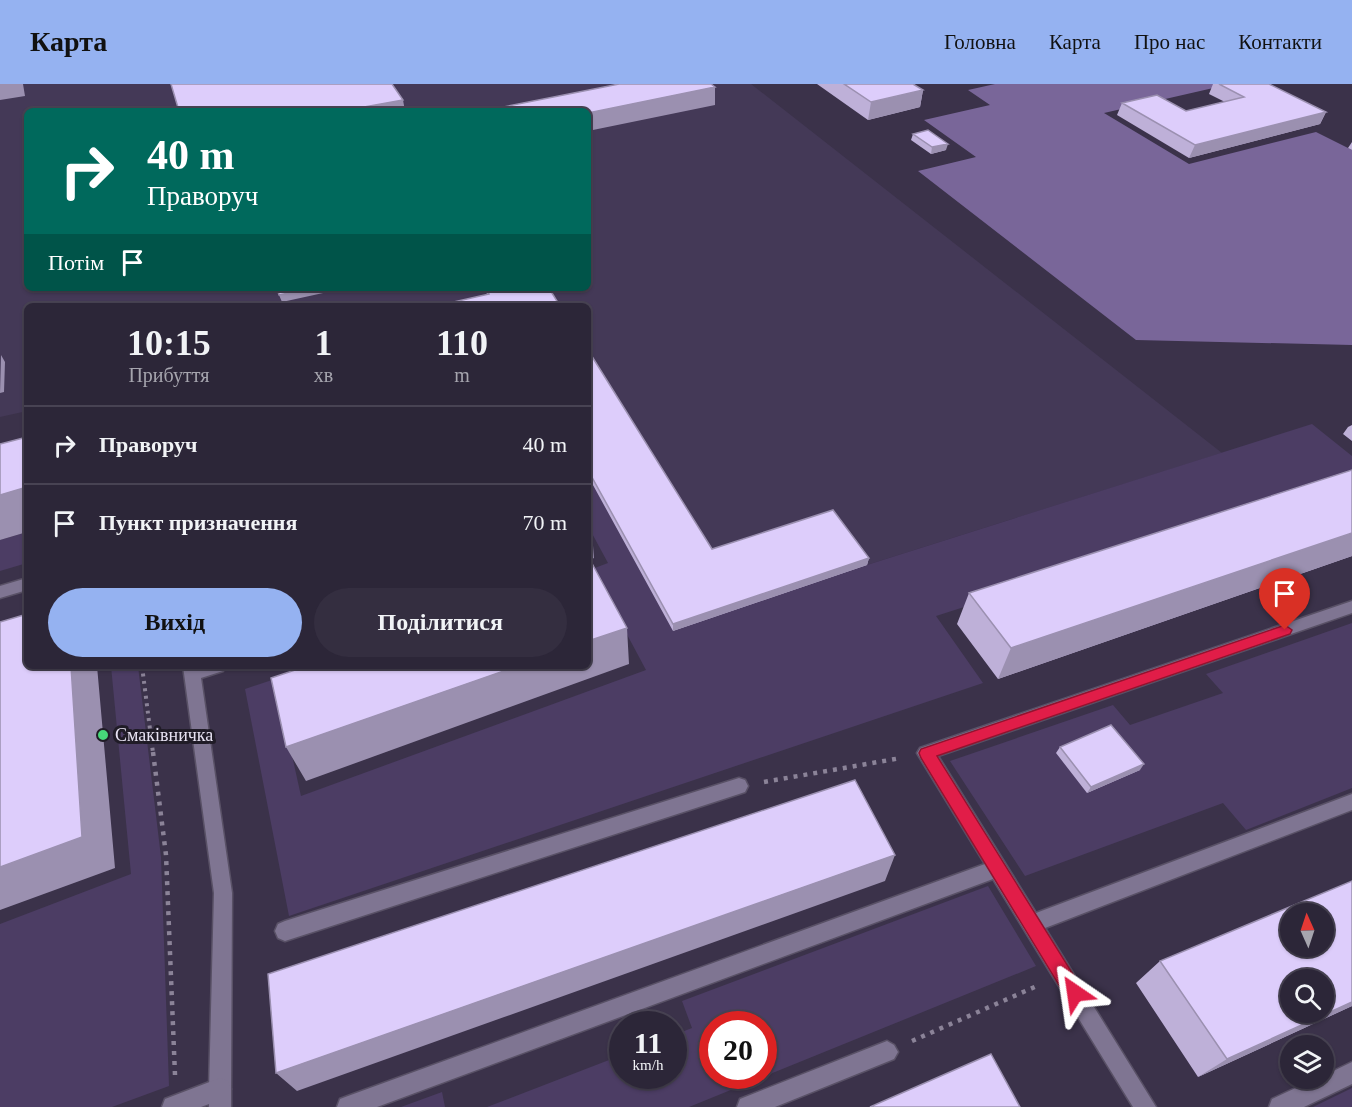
<!DOCTYPE html>
<html lang="uk">
<meta charset="utf-8">
<style>
:root{--surface:#2c2638;--page:#342e40;--text:#f1f3f6;--muted:#a6a5ae;--line:#484353;--accent:#95b2f1}
body{margin:0;font-family:"Times New Roman",serif;background:var(--page);color:var(--text);height:100vh;display:flex;flex-direction:column;font-size:22px;white-space:nowrap}
*{box-sizing:border-box;margin:0}
p{font-size:20px;color:var(--muted)}
.icon{flex:none;width:33px;height:33px;fill:none;stroke:currentColor;stroke-width:2;stroke-linecap:round;stroke-linejoin:round}
.map{position:relative;flex:1;overflow:hidden}
.drawer{position:absolute;left:24px;top:219px;width:567px;height:366px;display:flex;flex-direction:column;background:var(--surface);border-radius:9px;box-shadow:0 2px 4px #0004,0 0 0 2px var(--line)}
.drawer>*{flex:none}
.hud{position:absolute;left:24px;top:24px;width:567px;height:183px;border-radius:9px;box-shadow:0 2px 4px #0004,0 0 0 2px var(--line);background:#00695c;color:#fff;overflow:hidden}
.needle{width:39px;rotate:357deg}
.fabs{position:absolute;left:1280px;top:819px;display:grid;gap:12px}
.fabs a{display:grid;place-items:center;width:54px;height:54px;border-radius:50%;background:var(--surface);box-shadow:0 2px 4px #0004,0 0 0 2px var(--line);font-size:30px}
.speed{position:absolute;left:609px;top:927px;display:flex;gap:12px;font-size:30px;font-weight:700;text-align:center}
.speed>*{display:grid;place-content:center;width:78px;height:78px;border-radius:50%;background:var(--surface);box-shadow:0 2px 4px #0004,0 0 0 2px var(--line);line-height:1}
.speed small{font-size:15px;font-weight:400}
.speed .limit{border:9px solid #d22;background:#fff;color:#111}
.pin{position:absolute;display:grid;place-items:center;width:51px;height:51px;color:#fff;margin:-62px -26px;border-radius:50% 50% 50% 0;rotate:-45deg;box-shadow:0 0 6px #0007}
.pin .icon{rotate:45deg}
.me{position:absolute;width:66px;margin:-33px;rotate:328deg;stroke-linejoin:round;filter:drop-shadow(0 0 4px #0008)}
.turn{display:flex;align-items:center;gap:21px;height:126px;padding:0 24px;font-size:27px}
.turn .icon{width:78px;height:78px;stroke-width:2.5}
.turn b{display:block;font-size:42px;line-height:51px}
.then{display:flex;align-items:center;height:57px;padding:0 24px;background:#0003;gap:12px;font-size:22px}
.eta{display:flex;justify-content:space-evenly;align-items:center;height:102px;text-align:center}
.eta b{font-size:36px;font-weight:700;line-height:42px}
.primary-button{display:flex;gap:12px;margin-top:auto;padding:12px 24px}
.primary-button a{flex:1;height:69px;border-radius:36px;background:var(--accent);color:#111;font-size:24px;font-weight:700;line-height:69px;text-align:center}
.primary-button a+a{background:var(--page);color:var(--text)}
ul{padding:0;list-style:none}
li{display:flex;align-items:center;gap:18px;height:78px;padding:0 24px;border-top:2px solid var(--line)}
li div{flex:1}
li b{display:block;font-size:22px}
li em{font-style:normal}
header{display:flex;align-items:center;gap:36px;box-sizing:border-box;height:84px;padding:0 30px;background:var(--accent);color:#111}
header strong{font-size:28px}
nav{display:flex;gap:33px;margin-inline-start:auto;font-size:21px}
.map>svg:first-child{display:block}
</style>
<header>
<strong>Карта</strong>
<nav><a>Головна</a><a>Карта</a><a>Про нас</a><a>Контакти</a></nav>
</header>
<div class="map">
<svg width="1352" height="1023" viewBox="0 0 1352 1023">
<rect width="100%" height="100%" fill="#3b324a"/>
<path fill="#443957" fill-rule="evenodd" d="M0,0H751L1222,369L867,481L673,547L588,392V222H27V327L0,333ZM27,27H588V204H27Z"/>
<path fill="#4c3d64" fill-rule="evenodd" d="M1312,340L1352,372V399L936,532L983,599L289,832L245,605L305,585L279,613L301,712L646,586L592,485L608,479L588,442V392L673,547L867,481Z
M27,448V479L0,487V456Z
M1352,539V704L1246,746L1223,719L1025,792L950,677L1113,621L1130,641L1223,609L1206,590Z
M111,582H138L161,773L169,1002L112,1023H0V840L131,790Z
M988,802L1036,882L689,1023H487L622,971V992H674V951L692,944L682,917ZM764,940V992H712V940Z
M1352,1004V1023H1313Z
M442,1008L445,1023H401Z"/>
<path fill="#796699" d="M995,0H1219L1222,2L1104,29L1189,80L1316,48L1352,66V261L1136,256L918,87L976,73L924,36L990,21L968,6Z"/>
<g fill="none" stroke-linecap="round" stroke-linejoin="round">
<g stroke="#595166" stroke-width="3">
<path id="service" d="M27,494V506L0,514V502Z
M1352,517V529L938,672L1036,829L1352,710V726L1045,844L1156,1023H1133L993,795L377,1023H337L340,1015L348,1012L985,780L920,674L917,669L920,664Z
M183,582H225L223,587L201,594L232,809L231,1005L228,1013L220,1016L212,1013L209,1005L214,809Z
M739,694L745,696L748,702L745,708L739,710L285,857L278,854L275,847L278,840L285,837Z
M887,957L894,961L898,968L894,975L775,1023H737L740,1015Z
M1352,978V1000L1304,1023H1269L1272,1015L1317,994H1323V992Z"/>
</g>
<g stroke="#595166" stroke-width="3">
<path id="minor" d="M220,994L228,997L231,1005V1023H209V1020L201,1023H162L165,1015Z"/>
</g>
<path stroke="#8b8398" stroke-width="4" stroke-dasharray="3 4.5" stroke-linecap="butt" d="M142,582L153,669"/>
<path stroke="#8b8398" stroke-width="4.5" stroke-dasharray="4 6" stroke-linecap="butt" d="M153,668L166,771L175,991
M764,698L901,674
M912,957L1037,902"/>
<use href="#service" fill="#7f7592" fill-rule="evenodd"/>
<use href="#minor" fill="#7f7592" fill-rule="evenodd"/>
</g>
<path fill="#beb0d8" d="M817,0H913L923,6L920,23L868,36Z
M1213,0H1269L1326,28L1320,40L1189,74L1117,31L1122,19L1186,27L1225,18L1209,10Z
M913,50L946,66L931,70L911,56Z
M1352,58V66L1348,64Z
M484,204H549L487,210Z
M588,266L712,465L869,474L867,481L673,547L588,392Z
M1352,341V357L1343,350L1348,343Z
M1352,386V472L998,595L957,540L969,509Z
M1060,663L1140,686L1087,709L1056,669Z
M1160,877L1352,922L1198,993L1136,899Z"/>
<path fill="#9b90b0" d="M0,0H23L25,12L0,16Z
M715,3V21L588,47V29Z
M923,6L920,23L868,36L871,18Z
M403,16L405,27H342Z
M1326,28L1320,40L1189,74L1195,61Z
M948,60L946,66L931,70L932,63Z
M313,204H346L282,218L279,211Z
M1,271L5,278L4,308L0,309Z
M27,403V448L0,456V411Z
M591,437L594,474L588,477V438Z
M1352,449V472L998,595L1011,564Z
M869,474L867,481L673,547V540Z
M627,544L629,580L306,697L286,663L518,582H588V557Z
M71,582H97L115,784L0,826V783Z
M1144,680L1140,686L1087,709L1091,703Z
M895,771L885,797L297,1007L276,989Z
M1352,918V922L1198,993L1227,975Z"/>
<path fill="#ddcdfb" stroke="#9b90b0" stroke-width="1.5" fill-rule="evenodd" d="M171,0H392L403,16L342,27H179Z
M619,0H711L715,3L588,29V27H483Z
M844,0H913L923,6L871,18Z
M1219,0H1269L1326,28L1195,61L1122,19L1157,11L1186,27L1244,13Z
M928,46L948,60L932,63L913,50Z
M277,204H313L279,211Z
M486,204H549L560,222H436L489,210Z
M588,266L712,465L833,426L869,474L673,540L588,386Z
M27,353V403L0,411V360Z
M1352,386V449L1011,564L969,509Z
M588,472L627,544L588,557Z
M27,530V582H71L82,753L0,783V538Z
M307,582H518L286,663L271,594Z
M1111,641L1144,680L1091,703L1060,663Z
M855,696L895,771L276,989L268,890Z
M1352,797V918L1227,975L1160,877ZM1290,830H1323V862H1290ZM1290,896H1323V928H1290Z
M991,970L1020,1023H870Z"/>
<path fill="#e11d48" stroke="#92132f" stroke-width="1.5" d="M1285,541L1292,546L1290,550L937,672L1081,903L1084,909L1081,916L1075,919L1068,916L921,674L919,669L921,665Z"/>
<circle fill="#47d779" stroke="#201c27" stroke-width="2" cx="103" cy="651" r="6"/>
<g text-anchor="middle" stroke-width="6" stroke-linejoin="round" paint-order="stroke">
<g font-size="18" fill="#e7e2f2" stroke="#201c27" text-anchor="start">
<text x="115" y="657">Смаківничка</text>
</g>
</g>
</svg>
<div class="fabs">
<a><svg class="needle" viewBox="-14 -14 28 28"><path d="M0-13l5 13h-10z" fill="#e53935"/><path d="M0 13l5-13h-10z" fill="#a6a5ae"/></svg></a>
<a><svg class="icon" aria-label="search" viewBox="0 0 24 24"><circle cx="10" cy="10" r="6"/><path d="M15 15l6 6"/></svg></a>
<a><svg class="icon" aria-label="layers" viewBox="0 0 24 24"><path d="M12 4l9 5-9 5-9-5zM3 14l9 5 9-5"/></svg></a>
</div>
<div class="speed"><div>11<small>km/h</small></div><div class="limit">20</div></div>
<div class="pin" style="left:1285px;top:546px;background:#d93025"><svg class="icon" aria-label="arrive" viewBox="0 0 24 24"><path d="M6 21V4h12l-3 4 3 4H6"/></svg></div>
<svg class="me" style="left:1075px;top:909px" viewBox="-20 -20 40 40"><path d="M0-17L14 15 0 8-14 15z" fill="#e11d48" stroke="#fff" stroke-width="4"/></svg>
<div class="hud">
<div class="turn"><svg class="icon" aria-label="right" viewBox="0 0 24 24"><path d="M7 20v-9h11M14 6l5 5-5 5"/></svg><div><b>40 m</b>Праворуч</div></div>
<div class="then">Потім<svg class="icon" aria-label="arrive" viewBox="0 0 24 24"><path d="M6 21V4h12l-3 4 3 4H6"/></svg></div>
</div>
<section class="drawer">
<div class="eta">
<div><b>10:15</b><p>Прибуття</p></div>
<div><b>1</b><p>хв</p></div>
<div><b>110</b><p>m</p></div>
</div>
<ul>
<li><svg class="icon" aria-label="right" viewBox="0 0 24 24"><path d="M7 20v-9h11M14 6l5 5-5 5"/></svg><div><b>Праворуч</b></div><em>40 m</em></li>
<li><svg class="icon" aria-label="arrive" viewBox="0 0 24 24"><path d="M6 21V4h12l-3 4 3 4H6"/></svg><div><b>Пункт призначення</b></div><em>70 m</em></li>
</ul>
<div class="primary-button"><a>Вихід</a><a>Поділитися</a></div>
</section>
</div>
